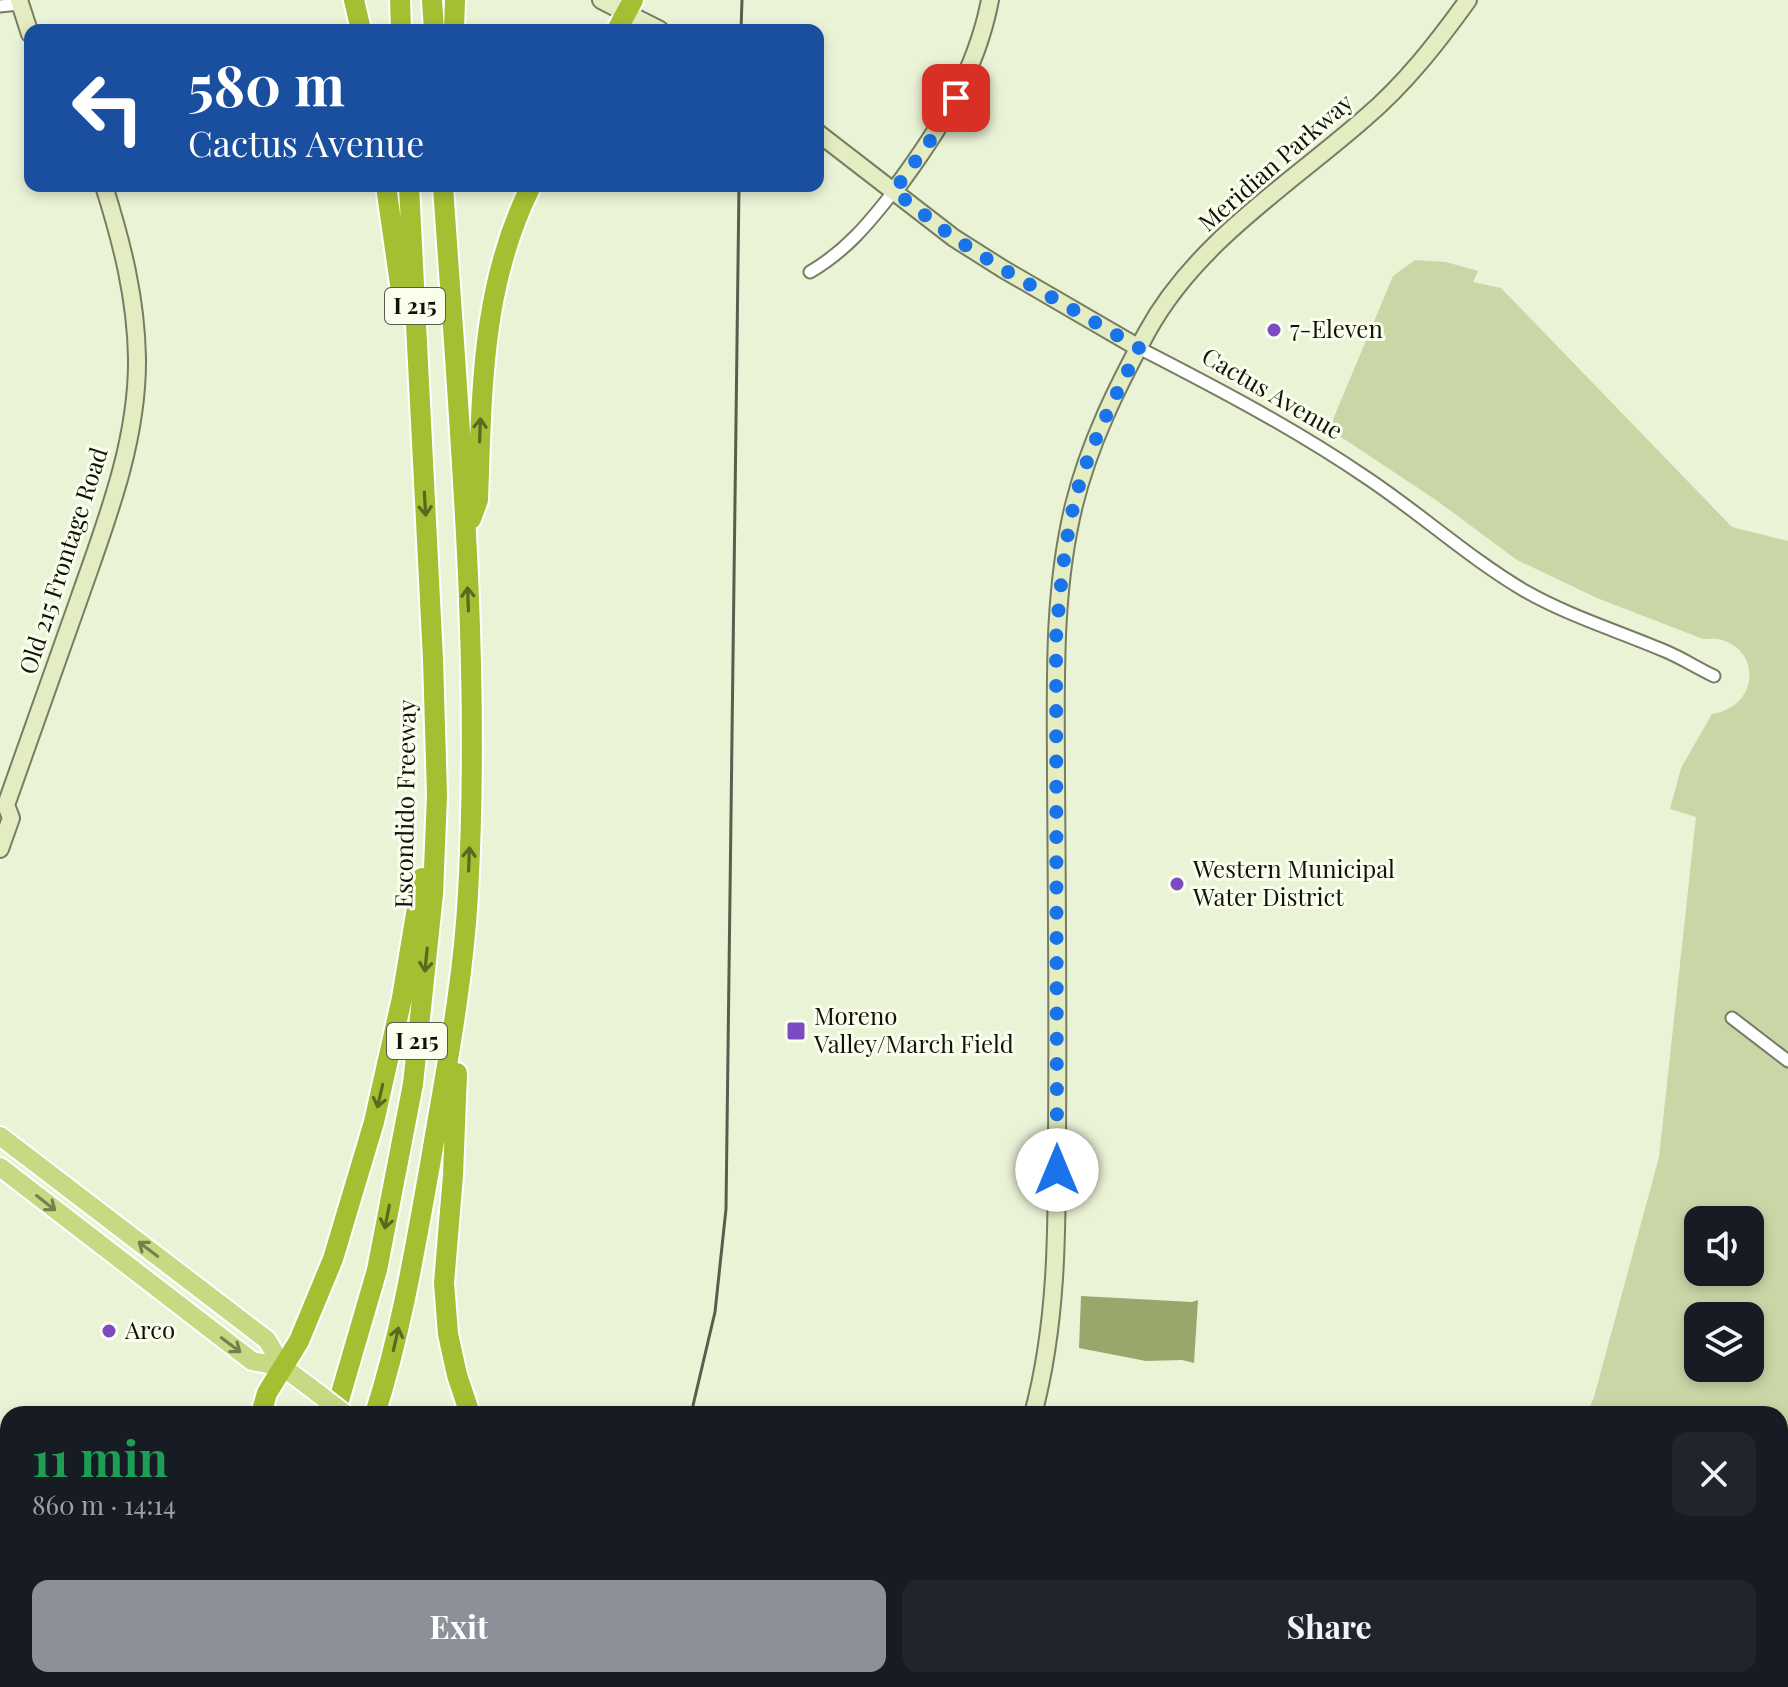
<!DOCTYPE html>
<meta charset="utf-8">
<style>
:root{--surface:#171b24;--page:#20242c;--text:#f1f3f6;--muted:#9ea1a6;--accent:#8c9099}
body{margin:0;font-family:"Playfair Display",serif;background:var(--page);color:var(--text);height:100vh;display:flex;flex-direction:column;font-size:30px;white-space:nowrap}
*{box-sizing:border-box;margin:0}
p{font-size:26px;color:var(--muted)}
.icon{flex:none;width:44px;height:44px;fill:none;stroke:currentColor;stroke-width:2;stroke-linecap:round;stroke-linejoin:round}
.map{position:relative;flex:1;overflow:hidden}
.side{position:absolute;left:0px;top:1406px;width:1788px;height:282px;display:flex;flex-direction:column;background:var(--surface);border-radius:24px 24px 0 0;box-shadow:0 4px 12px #0003}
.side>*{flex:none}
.top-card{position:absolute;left:24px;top:24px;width:800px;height:168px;border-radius:16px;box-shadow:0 4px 12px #0003;background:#1a4fa0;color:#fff;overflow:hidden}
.buttons{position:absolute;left:1684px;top:1206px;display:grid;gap:16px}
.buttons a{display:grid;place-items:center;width:80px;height:80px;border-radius:16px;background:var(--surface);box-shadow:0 4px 12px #0003;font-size:40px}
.pin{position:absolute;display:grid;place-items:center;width:68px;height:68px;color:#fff;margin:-34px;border-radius:16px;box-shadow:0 4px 12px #0006}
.me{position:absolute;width:88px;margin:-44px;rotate:0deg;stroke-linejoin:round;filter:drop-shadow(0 0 6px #0008)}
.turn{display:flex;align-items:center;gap:28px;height:168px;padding:0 32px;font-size:36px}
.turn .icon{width:104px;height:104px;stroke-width:2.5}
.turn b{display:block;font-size:56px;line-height:68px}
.round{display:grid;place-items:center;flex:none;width:84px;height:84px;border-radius:16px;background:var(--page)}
.head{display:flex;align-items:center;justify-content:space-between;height:136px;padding:0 32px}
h1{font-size:48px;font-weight:700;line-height:60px;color:#1e9e55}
.button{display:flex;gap:16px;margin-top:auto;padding:16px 32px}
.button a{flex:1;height:92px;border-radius:16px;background:var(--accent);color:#fff;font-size:32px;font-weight:700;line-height:92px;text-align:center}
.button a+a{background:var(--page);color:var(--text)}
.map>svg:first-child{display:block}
</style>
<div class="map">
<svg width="1788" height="1687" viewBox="0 0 1788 1687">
<rect width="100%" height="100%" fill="#ebf3d7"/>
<path fill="#c9d6a6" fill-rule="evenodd" d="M1415,260L1446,262L1478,271L1473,282L1501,288L1732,527L1788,541V1465L1780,1475V1414H1587L1594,1397L1659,1157L1696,817L1670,809L1681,768L1712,714C1758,707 1762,652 1722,640C1717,638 1709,639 1703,639L1597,598L1517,560L1436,500L1329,429L1393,276ZM1698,1220H1750V1272H1698ZM1698,1316H1750V1368H1698Z
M1010,1680H1617L1612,1687H999Z"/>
<path fill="#99a76d" d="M1081,1296L1192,1302L1198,1300L1194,1363L1182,1360L1146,1361L1079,1348Z
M1780,1584L1788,1591V1687H1656L1662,1680H1780Z"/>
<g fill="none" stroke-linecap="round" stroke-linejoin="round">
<g stroke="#767d63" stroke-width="15">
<path id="street" d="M0,6L19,4
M810,272C846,251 869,223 894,191
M1139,348C1217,388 1295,429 1367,478C1421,514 1469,558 1525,591C1569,616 1618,631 1665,651C1682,658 1697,668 1714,676
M1732,1018L1788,1061
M1780,1498L1788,1488
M1630,1687L1636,1680"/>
</g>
<g stroke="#767d63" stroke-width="20">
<path id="secondary" d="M19,0L30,34
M601,0L660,30
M818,133L954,238L1003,269L1139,348
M894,191C938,132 976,73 990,0
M0,849L11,818L6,805C30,737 54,668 79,599C106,522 138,441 137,358C136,298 122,243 104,186
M1033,1414C1057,1325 1057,1232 1057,1141C1058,1020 1057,900 1056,779C1056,687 1052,595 1074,505C1089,444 1117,387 1147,332C1196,242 1290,184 1365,118C1405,84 1437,43 1468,0
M898,1687L903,1680"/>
</g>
<g stroke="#fff" stroke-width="22">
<path id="primary" d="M0,1136L267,1340L283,1367L319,1394
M0,1167L252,1361L283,1367
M693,1680L703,1687"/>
</g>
<g stroke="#fff" stroke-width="24">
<path id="highway" d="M354,0L361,30
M400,0L401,30
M432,0L434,30
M454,30L455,0
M617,30L633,0
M386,186L403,305
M471,519L478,500C482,391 481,286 531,186
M457,1073L453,1175L444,1283L448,1334L457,1375L470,1414
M261,1414L267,1393L299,1341L333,1259L374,1122L402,998L422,878
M335,1414L377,1270L413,1084L433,894L437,795L433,659L409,186
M375,1414C401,1333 415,1249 430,1165C445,1075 463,986 468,894C481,658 459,422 443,186
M196,1687L197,1680
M228,1687L231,1680
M270,1687L274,1680
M469,1687L474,1680"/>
</g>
<use href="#street" stroke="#fff" stroke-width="11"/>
<use href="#secondary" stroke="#e4ecc1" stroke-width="16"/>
<use href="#primary" stroke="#c8d983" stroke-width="18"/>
<use href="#highway" stroke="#a4bf31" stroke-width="20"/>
<path stroke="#595d4e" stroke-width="3" d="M741,30L742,0
M691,1414L715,1312L726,1209L739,186
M549,1687L554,1680"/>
<g stroke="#fff" stroke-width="22" stroke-linecap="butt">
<path id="primary-bridge" d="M319,1394L345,1414"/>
</g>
<use href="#primary-bridge" stroke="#c8d983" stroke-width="18"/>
</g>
<defs><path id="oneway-shaft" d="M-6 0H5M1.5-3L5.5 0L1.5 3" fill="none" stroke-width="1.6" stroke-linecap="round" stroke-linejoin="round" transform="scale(2)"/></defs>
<g stroke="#5a691e">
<use href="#oneway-shaft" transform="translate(480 430) rotate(-88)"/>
<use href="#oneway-shaft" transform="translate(425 504) rotate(87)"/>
<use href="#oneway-shaft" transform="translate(468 599) rotate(-92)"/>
<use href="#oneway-shaft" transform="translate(469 859) rotate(-88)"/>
<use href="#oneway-shaft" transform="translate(426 960) rotate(96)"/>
<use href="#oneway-shaft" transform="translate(380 1096) rotate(103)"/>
<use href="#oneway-shaft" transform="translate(387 1217) rotate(101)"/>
<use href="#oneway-shaft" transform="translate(396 1339) rotate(-77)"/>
</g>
<g stroke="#76804d">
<use href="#oneway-shaft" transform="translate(46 1203) rotate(38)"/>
<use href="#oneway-shaft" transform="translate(148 1249) rotate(-143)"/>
<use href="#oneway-shaft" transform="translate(231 1345) rotate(37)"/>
</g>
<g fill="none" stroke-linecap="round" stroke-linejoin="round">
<path stroke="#1a73e8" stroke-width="14" stroke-dasharray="0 25.2" d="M956,98L940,127L894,191L954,238L1003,269L1139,348C1119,389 1098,429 1083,473C1065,526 1061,583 1056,638L1057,1170"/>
</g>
<g fill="#7d4ac2" stroke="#faffed" stroke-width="3">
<circle cx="1274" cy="330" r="8"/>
<circle cx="1177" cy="884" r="8"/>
<rect x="786" y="1021" width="20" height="20" rx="4"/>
<circle cx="109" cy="1331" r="8"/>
</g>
<g text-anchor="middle" stroke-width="6" stroke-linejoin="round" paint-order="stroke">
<g fill="#faffed" stroke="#575a4e" stroke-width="2">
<rect x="385" y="288" width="60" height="36" rx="6"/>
<rect x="387" y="1023" width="60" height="36" rx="6"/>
</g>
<g font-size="22" font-weight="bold" fill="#11130a">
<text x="415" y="314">I 215</text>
<text x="417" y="1049">I 215</text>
</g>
<g font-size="24" fill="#11130a" stroke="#faffed">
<text transform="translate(1276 163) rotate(-41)" y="8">Meridian Parkway</text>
<text transform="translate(1272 394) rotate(30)" y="8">Cactus Avenue</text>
<text transform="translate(64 561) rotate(-72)" y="8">Old 215 Frontage Road</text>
<text transform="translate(406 804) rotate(-89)" y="8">Escondido Freeway</text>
</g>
<g font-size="24" fill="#11130a" stroke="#faffed" text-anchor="start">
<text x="1290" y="338">7-Eleven</text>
<text x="1193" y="878">Western Municipal<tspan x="1193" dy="28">Water District</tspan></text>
<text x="814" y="1025">Moreno<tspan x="814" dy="28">Valley/March Field</tspan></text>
<text x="125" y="1339">Arco</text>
</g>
</g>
</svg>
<div class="buttons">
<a><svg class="icon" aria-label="sound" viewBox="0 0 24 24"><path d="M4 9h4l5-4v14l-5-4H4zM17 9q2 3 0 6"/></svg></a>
<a><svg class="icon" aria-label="layers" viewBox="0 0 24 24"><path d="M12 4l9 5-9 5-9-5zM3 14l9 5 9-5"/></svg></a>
</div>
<div class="pin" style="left:956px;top:98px;background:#d93025"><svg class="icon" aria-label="arrive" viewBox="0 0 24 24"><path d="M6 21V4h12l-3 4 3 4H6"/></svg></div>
<svg class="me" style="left:1057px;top:1170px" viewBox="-20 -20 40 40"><circle r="19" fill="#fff"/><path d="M0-13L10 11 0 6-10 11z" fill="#1a73e8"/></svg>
<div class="top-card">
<div class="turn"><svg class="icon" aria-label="left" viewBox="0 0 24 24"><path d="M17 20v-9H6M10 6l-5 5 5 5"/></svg><div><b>580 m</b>Cactus Avenue</div></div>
</div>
<section class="side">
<div class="head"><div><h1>11 min</h1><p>860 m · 14:14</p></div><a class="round"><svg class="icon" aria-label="close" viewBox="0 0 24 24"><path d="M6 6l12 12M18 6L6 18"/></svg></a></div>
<div class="button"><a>Exit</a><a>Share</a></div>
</section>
</div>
